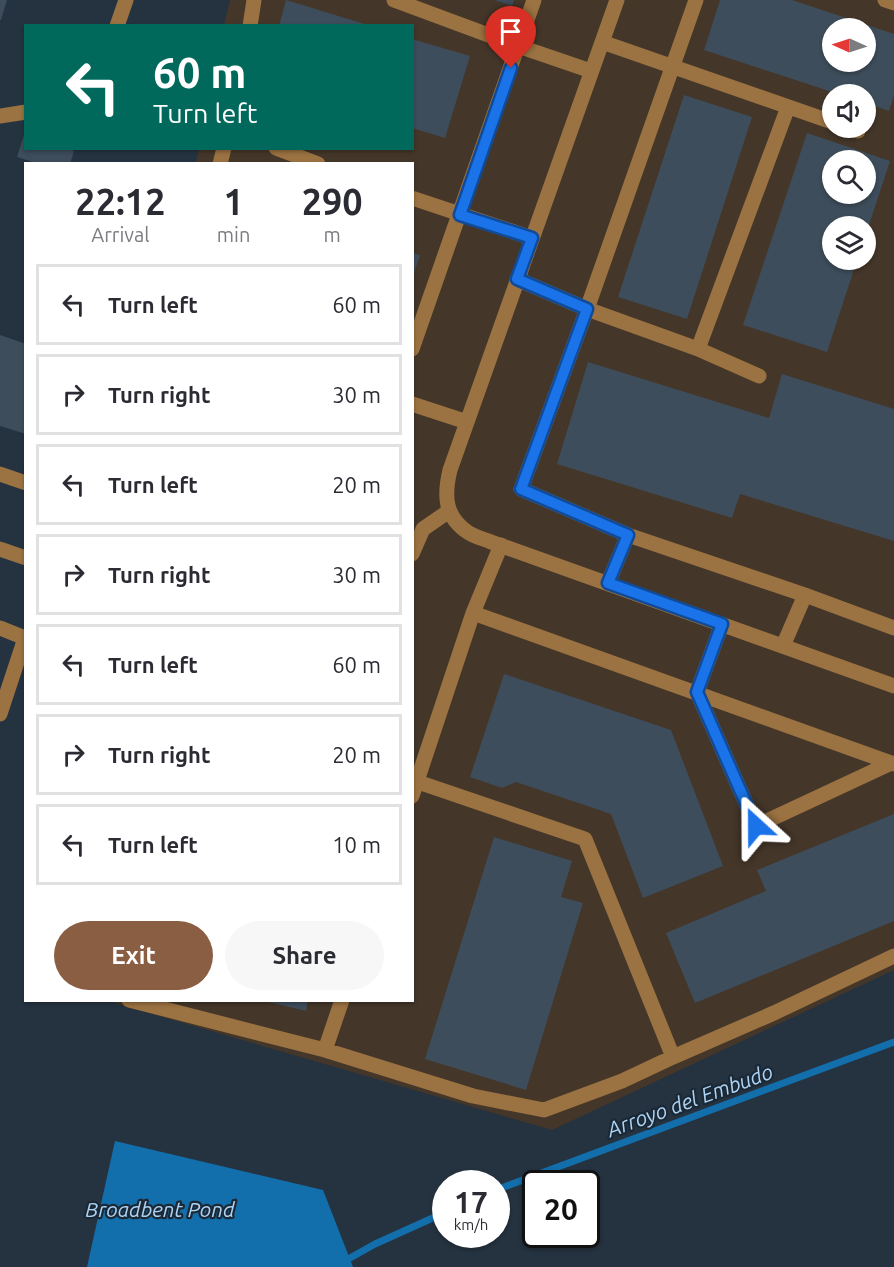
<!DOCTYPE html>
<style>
:root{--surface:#fff;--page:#f7f7f7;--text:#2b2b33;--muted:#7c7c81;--line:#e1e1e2;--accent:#8a5e42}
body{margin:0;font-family:Ubuntu,sans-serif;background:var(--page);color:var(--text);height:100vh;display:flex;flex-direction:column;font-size:22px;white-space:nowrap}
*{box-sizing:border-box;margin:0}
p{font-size:20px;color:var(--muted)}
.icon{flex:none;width:33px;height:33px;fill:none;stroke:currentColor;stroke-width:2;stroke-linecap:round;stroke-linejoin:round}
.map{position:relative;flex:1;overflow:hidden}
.drawer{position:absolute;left:24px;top:162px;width:390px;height:840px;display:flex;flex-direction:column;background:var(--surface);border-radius:0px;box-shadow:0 2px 4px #0004}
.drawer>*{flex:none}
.top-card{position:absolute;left:24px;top:24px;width:390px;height:126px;border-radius:0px;box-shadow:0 2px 4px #0004;background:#00695c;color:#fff;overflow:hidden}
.needle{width:39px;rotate:273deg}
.controls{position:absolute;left:822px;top:18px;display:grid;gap:12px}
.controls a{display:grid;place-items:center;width:54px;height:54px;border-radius:50%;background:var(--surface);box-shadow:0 2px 4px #0004;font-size:30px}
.speed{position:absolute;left:432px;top:1170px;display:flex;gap:12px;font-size:30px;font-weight:700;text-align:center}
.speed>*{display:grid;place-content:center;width:78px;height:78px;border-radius:50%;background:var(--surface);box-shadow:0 2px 4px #0004;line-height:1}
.speed small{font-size:15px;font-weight:400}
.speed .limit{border:3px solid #111;border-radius:9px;background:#fff;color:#111}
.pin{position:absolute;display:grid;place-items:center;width:51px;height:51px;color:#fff;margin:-62px -26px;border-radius:50% 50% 50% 0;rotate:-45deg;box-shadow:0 0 6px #0007}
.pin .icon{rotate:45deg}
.me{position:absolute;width:66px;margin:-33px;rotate:336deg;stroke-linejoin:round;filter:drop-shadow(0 0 4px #0008)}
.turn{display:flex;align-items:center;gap:21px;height:126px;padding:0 30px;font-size:27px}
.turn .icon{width:78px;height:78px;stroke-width:2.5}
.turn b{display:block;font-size:42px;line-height:51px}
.eta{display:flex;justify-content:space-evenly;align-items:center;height:102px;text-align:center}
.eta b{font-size:36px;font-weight:600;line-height:42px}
.button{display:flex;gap:12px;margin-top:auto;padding:12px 30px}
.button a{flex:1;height:69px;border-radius:36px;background:var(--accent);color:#fff;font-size:24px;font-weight:600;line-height:69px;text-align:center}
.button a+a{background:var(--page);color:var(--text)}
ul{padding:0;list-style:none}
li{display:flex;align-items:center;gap:18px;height:81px;margin:0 12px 9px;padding:0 18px;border:3px solid var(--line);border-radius:0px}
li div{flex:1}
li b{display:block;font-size:22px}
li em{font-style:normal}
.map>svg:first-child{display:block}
</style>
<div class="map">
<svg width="894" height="1267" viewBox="0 0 894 1267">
<rect width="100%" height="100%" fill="#253340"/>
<path fill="#443629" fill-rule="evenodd" d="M230,0H894V970L552,1130L108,1001L412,1000V164L196,163L199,149L412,148V26L224,25ZM832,28H866V62H832ZM832,94H866V128H832ZM832,160H866V194H832ZM832,226H866V260H832Z"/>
<path fill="#136eac" d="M115,1141L323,1190L353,1267H87Z"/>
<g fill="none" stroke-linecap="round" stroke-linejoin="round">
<path stroke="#136eac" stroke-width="7" d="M496,1190L894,1042
M334,1267L375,1244L446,1212"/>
</g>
<path fill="#3e4d5b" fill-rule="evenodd" d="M0,0H7L1,20H0Z
M286,0L368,25L367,26H279Z
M495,0H514L512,6Z
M720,0H792L894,34V95L889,111L866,103V94H838L704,50ZM832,28H866V62H832Z
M412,39L470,56L445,138L412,128Z
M684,95L752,117L687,319L618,297Z
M25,132L26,148H66L74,151L70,164H39L17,157Z
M807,133L890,161L866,234V226H832V260H857L827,352L743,325ZM832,160H866V194H832Z
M412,253L420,255L413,276H412Z
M0,335L26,344V434L0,426Z
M588,362L769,418L782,374L894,409V541L740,494L732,518L557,464Z
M504,674L671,730L723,866L643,898L611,814L516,782L502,788L470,777Z
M894,814V921L695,1003L666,933L766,891L757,870Z
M494,837L572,861L561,897L583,903L526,1090L425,1059Z
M260,1000H308L306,1011Z"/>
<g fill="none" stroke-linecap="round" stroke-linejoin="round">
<path stroke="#9b7241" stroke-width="15" d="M394,0L518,46L591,71
M617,0L450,470C444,495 444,517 469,533C475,537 484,539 491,542L894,686
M696,0L587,309L521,489L628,535L805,595L894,628
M885,0L894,3
M117,26L126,0
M250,26L254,0
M602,42L832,122
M0,116L26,112
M847,128L858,131
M276,148L318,164
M220,164L224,148
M412,198L532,238
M517,279L587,309L698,349L759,376
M412,349L534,0
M698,349L788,107
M412,404L467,422
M0,474L26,483
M0,549L26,558
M412,554L423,529L449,511
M608,583L628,535
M473,613L894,764
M722,624L697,692L756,826L891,763
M0,628L25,638L0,714
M783,646L805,595
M412,780L585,839L673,1057
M412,796L473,613L501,545
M129,1000L325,1050
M342,1000L325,1050L473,1096L544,1110L622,1081L673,1057L774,1013L894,956"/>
</g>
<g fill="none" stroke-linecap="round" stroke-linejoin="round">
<g stroke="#114b97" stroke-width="15">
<path id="route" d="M511,68L460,215L532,238L517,279L587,309L521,489L628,535L608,583L722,624L697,692L756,826"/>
</g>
<use href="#route" stroke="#1a73e8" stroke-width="10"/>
</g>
<g text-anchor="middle" stroke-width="4.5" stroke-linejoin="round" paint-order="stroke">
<g font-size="21" font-style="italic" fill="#add3f5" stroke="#1b2936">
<text transform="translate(690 1101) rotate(-20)" y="7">Arroyo del Embudo</text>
<text x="160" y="1217">Broadbent Pond</text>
</g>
</g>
</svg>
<div class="controls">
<a><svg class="needle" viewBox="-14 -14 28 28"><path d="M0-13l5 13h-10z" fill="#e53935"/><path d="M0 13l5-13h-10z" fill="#7c7c81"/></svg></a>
<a><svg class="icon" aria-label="sound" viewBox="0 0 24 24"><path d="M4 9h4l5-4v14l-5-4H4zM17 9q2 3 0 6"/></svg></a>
<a><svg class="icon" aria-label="search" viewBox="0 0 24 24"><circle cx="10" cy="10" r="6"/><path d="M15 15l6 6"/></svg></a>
<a><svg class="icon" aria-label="layers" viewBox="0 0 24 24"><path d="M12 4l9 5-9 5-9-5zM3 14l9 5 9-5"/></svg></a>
</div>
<div class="speed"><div>17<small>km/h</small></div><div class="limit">20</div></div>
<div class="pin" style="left:511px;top:68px;background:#d93025"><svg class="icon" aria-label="arrive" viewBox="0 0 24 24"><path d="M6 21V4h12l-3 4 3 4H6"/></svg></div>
<svg class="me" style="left:756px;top:826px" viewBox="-20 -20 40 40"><path d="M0-17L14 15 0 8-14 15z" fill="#1a73e8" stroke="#fff" stroke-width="4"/></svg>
<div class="top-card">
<div class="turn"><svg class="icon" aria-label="left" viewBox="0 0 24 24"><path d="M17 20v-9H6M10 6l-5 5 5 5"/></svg><div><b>60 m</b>Turn left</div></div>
</div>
<section class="drawer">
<div class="eta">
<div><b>22:12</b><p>Arrival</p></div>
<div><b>1</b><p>min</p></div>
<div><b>290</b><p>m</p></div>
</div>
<ul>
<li><svg class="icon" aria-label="left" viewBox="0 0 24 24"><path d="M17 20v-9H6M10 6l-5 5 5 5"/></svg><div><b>Turn left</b></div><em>60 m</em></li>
<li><svg class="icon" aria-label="right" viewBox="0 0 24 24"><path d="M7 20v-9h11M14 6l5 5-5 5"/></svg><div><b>Turn right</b></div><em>30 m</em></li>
<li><svg class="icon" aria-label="left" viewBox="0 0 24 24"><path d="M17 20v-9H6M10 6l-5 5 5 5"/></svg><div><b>Turn left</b></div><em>20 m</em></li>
<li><svg class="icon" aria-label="right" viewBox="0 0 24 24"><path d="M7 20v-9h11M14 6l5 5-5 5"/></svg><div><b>Turn right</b></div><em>30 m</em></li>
<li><svg class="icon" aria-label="left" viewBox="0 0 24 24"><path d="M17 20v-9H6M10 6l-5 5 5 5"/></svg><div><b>Turn left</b></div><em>60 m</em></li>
<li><svg class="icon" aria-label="right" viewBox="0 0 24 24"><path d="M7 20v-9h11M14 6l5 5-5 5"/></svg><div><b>Turn right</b></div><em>20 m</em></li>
<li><svg class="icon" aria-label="left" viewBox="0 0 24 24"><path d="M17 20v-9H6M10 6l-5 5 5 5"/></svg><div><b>Turn left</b></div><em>10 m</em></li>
</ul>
<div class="button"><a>Exit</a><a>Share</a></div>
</section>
</div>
